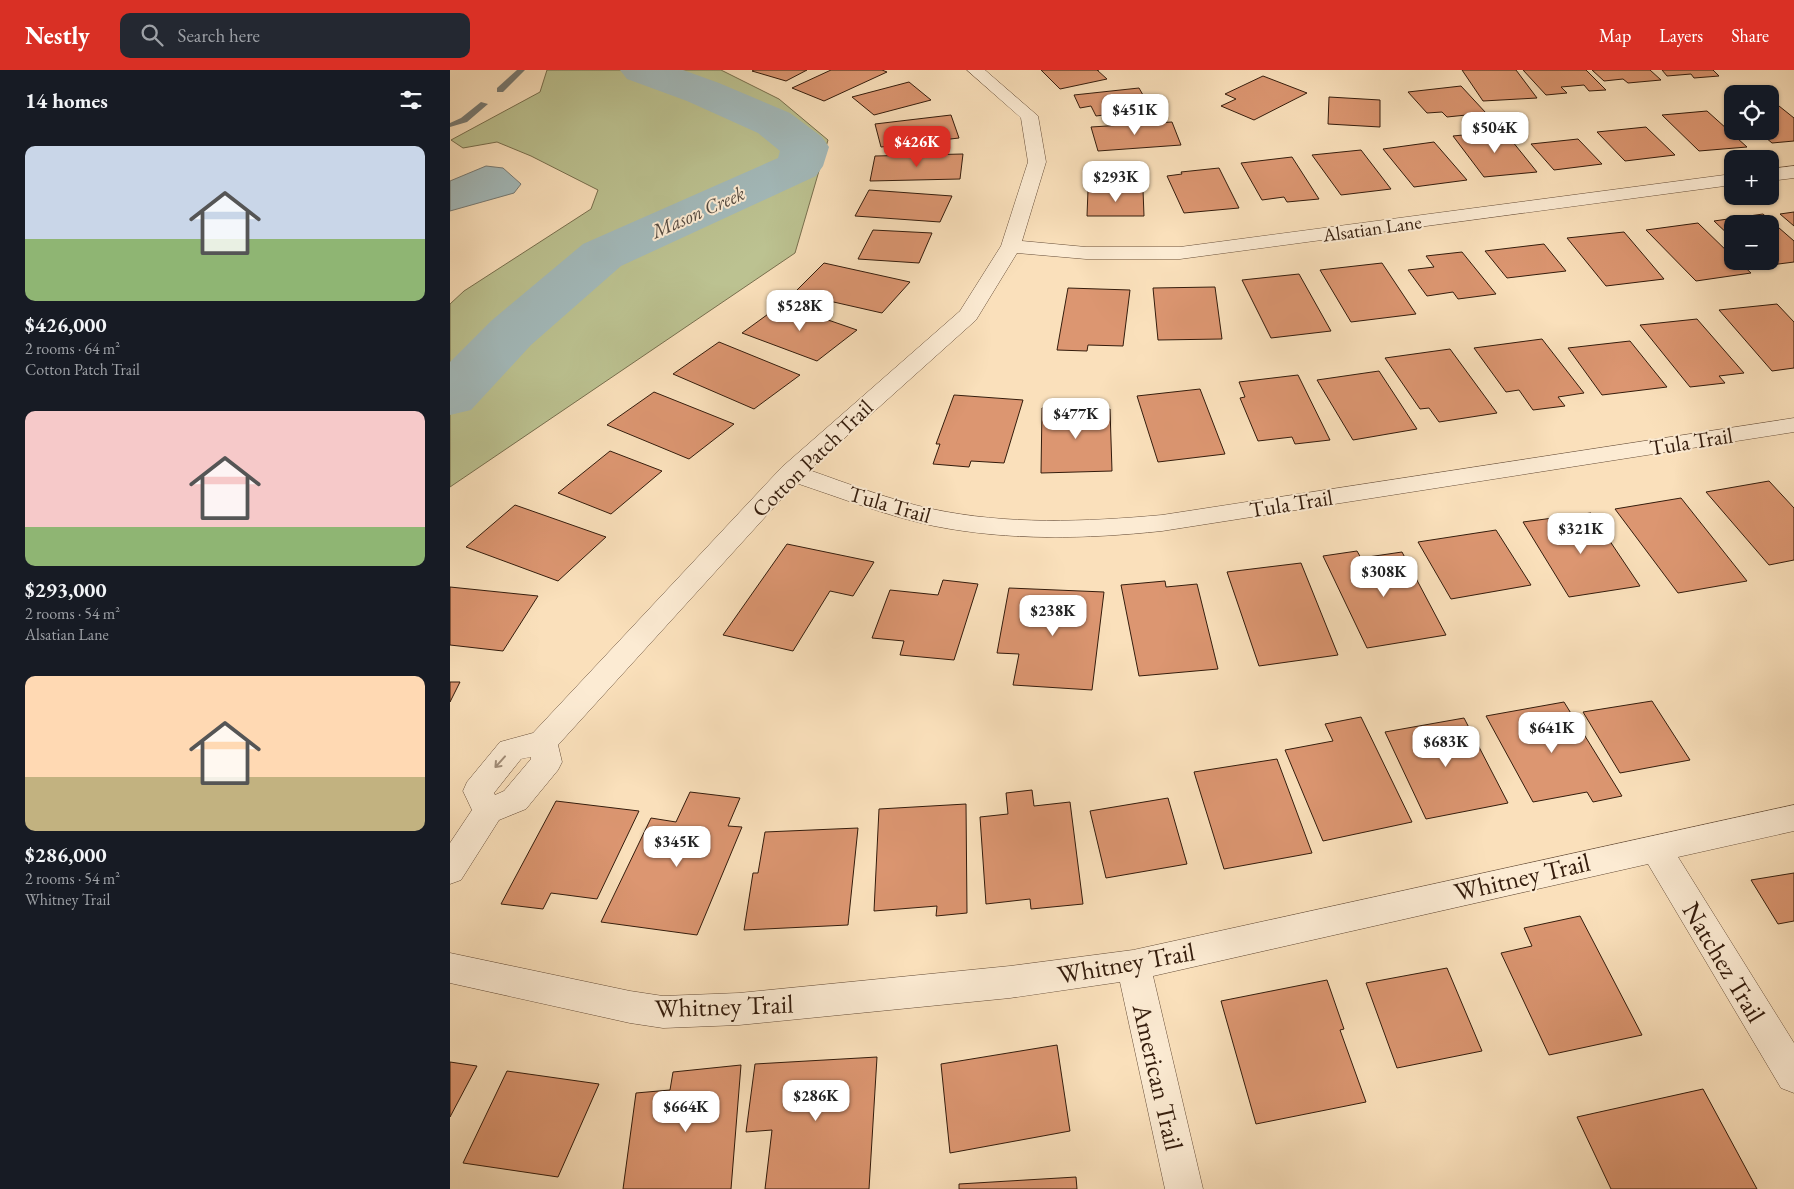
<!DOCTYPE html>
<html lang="en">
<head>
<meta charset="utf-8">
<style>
  :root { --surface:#171b24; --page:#242831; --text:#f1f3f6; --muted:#9ea1a6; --accent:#d93025 }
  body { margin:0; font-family:"EB Garamond",serif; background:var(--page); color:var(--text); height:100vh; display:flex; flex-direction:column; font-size:19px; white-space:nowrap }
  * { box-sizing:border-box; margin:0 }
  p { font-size:16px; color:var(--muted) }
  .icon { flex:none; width:28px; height:28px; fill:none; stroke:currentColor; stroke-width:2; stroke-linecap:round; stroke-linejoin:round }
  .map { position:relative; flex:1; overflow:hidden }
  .sheet { display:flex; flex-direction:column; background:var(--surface); width:450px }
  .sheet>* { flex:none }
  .buttons { position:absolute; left:1274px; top:15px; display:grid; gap:10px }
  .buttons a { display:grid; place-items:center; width:55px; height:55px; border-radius:10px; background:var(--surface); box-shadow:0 1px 4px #0004; font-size:25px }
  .price { position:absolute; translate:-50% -42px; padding:0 11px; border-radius:10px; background:#fff; color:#222; font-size:16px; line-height:32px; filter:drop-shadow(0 1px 2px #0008) }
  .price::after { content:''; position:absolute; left:50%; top:30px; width:15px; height:11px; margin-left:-8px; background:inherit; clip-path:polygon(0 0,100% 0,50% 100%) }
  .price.on { background:var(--accent); color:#fff }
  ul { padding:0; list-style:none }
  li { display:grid; align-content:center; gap:10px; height:265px; padding:0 25px }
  li span { display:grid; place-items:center; height:155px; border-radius:10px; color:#555 }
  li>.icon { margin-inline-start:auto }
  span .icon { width:90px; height:90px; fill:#fffc; stroke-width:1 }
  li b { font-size:21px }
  h2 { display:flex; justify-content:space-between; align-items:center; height:60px; padding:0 25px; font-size:21px }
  header { display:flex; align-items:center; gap:30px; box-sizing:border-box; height:70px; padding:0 25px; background:var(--accent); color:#fff }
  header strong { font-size:24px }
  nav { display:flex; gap:28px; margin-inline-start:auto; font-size:18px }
  .search { width:350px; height:45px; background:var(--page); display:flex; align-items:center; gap:12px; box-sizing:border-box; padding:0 18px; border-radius:10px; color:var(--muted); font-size:19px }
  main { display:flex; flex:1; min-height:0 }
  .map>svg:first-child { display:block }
</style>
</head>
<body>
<header>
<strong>Nestly</strong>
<div class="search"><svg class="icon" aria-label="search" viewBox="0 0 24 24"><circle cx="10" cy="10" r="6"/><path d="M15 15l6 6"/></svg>Search here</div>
<nav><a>Map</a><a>Layers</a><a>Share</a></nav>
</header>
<main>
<section class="sheet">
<h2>14 homes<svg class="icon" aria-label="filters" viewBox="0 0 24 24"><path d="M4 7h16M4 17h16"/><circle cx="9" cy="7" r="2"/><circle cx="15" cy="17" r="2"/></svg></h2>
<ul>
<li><span style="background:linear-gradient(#c9d6e8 60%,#8fb573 0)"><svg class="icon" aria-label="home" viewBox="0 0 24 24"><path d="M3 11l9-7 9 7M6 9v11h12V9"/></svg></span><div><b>$426,000</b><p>2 rooms · 64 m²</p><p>Cotton Patch Trail</p></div></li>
<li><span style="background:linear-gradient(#f6c9c9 75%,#8fb573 0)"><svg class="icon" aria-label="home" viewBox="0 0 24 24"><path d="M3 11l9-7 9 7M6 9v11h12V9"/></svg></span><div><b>$293,000</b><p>2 rooms · 54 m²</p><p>Alsatian Lane</p></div></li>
<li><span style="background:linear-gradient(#ffd9b3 65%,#c2b280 0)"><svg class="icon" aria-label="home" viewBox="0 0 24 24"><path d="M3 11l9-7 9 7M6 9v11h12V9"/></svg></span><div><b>$286,000</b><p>2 rooms · 54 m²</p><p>Whitney Trail</p></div></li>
</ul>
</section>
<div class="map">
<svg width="1344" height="1119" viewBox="0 0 1344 1119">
  <rect width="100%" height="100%" fill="#fae0bb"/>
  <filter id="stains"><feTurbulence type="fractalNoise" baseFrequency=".004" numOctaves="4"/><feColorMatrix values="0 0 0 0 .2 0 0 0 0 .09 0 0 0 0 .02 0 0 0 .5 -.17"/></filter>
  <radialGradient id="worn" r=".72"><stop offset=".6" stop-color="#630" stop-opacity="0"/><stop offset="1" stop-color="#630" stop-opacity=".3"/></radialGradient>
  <path fill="#bcc291" stroke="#786f4e" d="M97,0H271L329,29L378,70L345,183L0,417V234L14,221L141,139L148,120L81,86L47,72L13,78L1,70L90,22Z"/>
  <path fill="#a3babb" stroke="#777b75" d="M36,96L53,98L71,114L64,123L0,141V111Z"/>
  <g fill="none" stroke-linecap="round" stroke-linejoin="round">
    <g fill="#777b75" fill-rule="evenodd">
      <path d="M67,0H75L53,22H47V18Z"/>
      <path d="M31,32L38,34L17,52L0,57V53L11,48Z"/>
    </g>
    <path fill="#a3babb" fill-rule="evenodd" d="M170,0H233L269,13L340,43L372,67L379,77L373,96L366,106L171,196L81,275L21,340L0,345V292L41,251L133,174L328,88L330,81L308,63L237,31L177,9Z"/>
  </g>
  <g fill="#dc9671" stroke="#341c0c">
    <path d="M304,0H357L336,11L302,1Z"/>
    <path d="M381,0H432L437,2L374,31L342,18Z"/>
    <path d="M591,0H649H647L657,9L610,19Z"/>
    <path d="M1012,0H1066L1087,28L1033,31Z"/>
    <path d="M1073,0H1136L1156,20L1139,21L1134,15L1111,17L1117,23L1096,25Z"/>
    <path d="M1142,0H1200L1211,10L1178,13L1173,9L1154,11Z"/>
    <path d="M1212,0H1263L1269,6L1244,8L1241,4L1217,6Z"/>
    <path d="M813,6L857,23L804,50L771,36L786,29L775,24Z"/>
    <path d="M459,12L481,30L424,45L402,27Z"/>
    <path d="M1011,16L1036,43L997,47L992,42L977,43L958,22Z"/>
    <path d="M689,18L701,39L646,46L641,36L630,38L624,25Z"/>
    <path d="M879,27L930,30V57L878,54Z"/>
    <path d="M1320,32H1324L1344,48V71L1322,73L1308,61H1320Z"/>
    <path d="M1257,41L1297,77L1249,81L1212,45Z"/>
    <path d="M501,45L509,68L431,77L425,54Z"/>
    <path d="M722,52L731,75L648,81L641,57Z"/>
    <path d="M1196,57L1225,85L1175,91L1147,62Z"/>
    <path d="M1054,61L1087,102L1034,107L1003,66Z"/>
    <path d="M1128,69L1152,94L1104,100L1081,74Z"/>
    <path d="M984,72L1017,110L964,117L933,79Z"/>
    <path d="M911,80L941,119L891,125L862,85Z"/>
    <path d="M513,84L510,109L420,111L425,86Z"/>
    <path d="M842,87L869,129L837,132L834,127L812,130L791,93Z"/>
    <path d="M769,98L789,138L734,143L717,106L732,104L731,102Z"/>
    <path d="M419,120L502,126L490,152L405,146Z"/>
    <path d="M638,120H693L694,146H637Z"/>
    <path d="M1344,142V156L1330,144Z"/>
    <path d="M1313,144L1344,171V192L1313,196L1308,191H1320V154H1282V168L1264,151Z"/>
    <path d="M1248,153L1282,186V191H1288L1301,203L1246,211L1196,160Z"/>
    <path d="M423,160L482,163L469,193L408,189Z"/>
    <path d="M1174,162L1214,209L1156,216L1117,168Z"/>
    <path d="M1094,174L1116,201L1057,208L1035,181Z"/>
    <path d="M1012,182L1046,224L1008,229L1003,222L977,226L958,200L984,197L976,186Z"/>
    <path d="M374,193L460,212L432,243L344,223Z"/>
    <path d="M932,193L966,244L901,252L870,200Z"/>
    <path d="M849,204L881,261L821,268L792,210Z"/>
    <path d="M765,217L772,269L708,270L703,218Z"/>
    <path d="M618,218L680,220L673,276L638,275L637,281L607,280Z"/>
    <path d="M332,234L407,260L367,291L292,263Z"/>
    <path d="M1327,234L1344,252V298L1322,301L1269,240Z"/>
    <path d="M1247,249L1294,303L1269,306L1275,313L1240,317L1190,255Z"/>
    <path d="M1092,269L1134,323L1108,327L1115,336L1083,340L1069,320L1056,322L1024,278Z"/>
    <path d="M1180,271L1217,317L1152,325L1118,278Z"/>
    <path d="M269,272L350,305L304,339L223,304Z"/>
    <path d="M1000,279L1047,343L989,352L979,338L970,339L935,288Z"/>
    <path d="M929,301L967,359L903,370L867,310Z"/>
    <path d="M848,305L880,370L845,374L842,367L808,371L790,328L795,327L789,312Z"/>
    <path d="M750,319L775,384L708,392L687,326Z"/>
    <path d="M204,322L284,354L239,389L157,355Z"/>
    <path d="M504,325L573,330L554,393L521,391L519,397L483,394L490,374H486Z"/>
    <path d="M637,337V340L660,339L662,401L591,403L592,338Z"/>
    <path d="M160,381L212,401L161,444L108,423Z"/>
    <path d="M1319,411L1344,438V490L1319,495L1256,422Z"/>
    <path d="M1231,428L1297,511L1228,523L1165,439Z"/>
    <path d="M65,435L156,467L108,511L16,477Z"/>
    <path d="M1141,443L1190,516L1119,527L1073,452Z"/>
    <path d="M1046,460L1081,515L1001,529L968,472Z"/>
    <path d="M337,474L424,492L403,526L380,521L343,581L273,565Z"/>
    <path d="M907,481L911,488L952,482L996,565L917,578L873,486Z"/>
    <path d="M851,493L888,585L809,596L777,502Z"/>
    <path d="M493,510L528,514L504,590L450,585L454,571L422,568L440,520L488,525Z"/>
    <path d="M715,511L716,517L747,514L768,599L689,606L671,515Z"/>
    <path d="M0,517L88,526L53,581L0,575Z"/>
    <path d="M559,518L654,522L642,620L563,615L569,584L547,583Z"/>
    <path d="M0,612H10L0,632Z"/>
    <path d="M1202,631L1240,690L1170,703L1133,642Z"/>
    <path d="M1114,632L1172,726L1143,732L1137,722L1083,732L1036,646Z"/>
    <path d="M911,647L962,752L873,771L835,680L883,671L875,654Z"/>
    <path d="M1014,648L1058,733L976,749L935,662Z"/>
    <path d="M827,689L862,783L774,799L744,702Z"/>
    <path d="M582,720L584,736L620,732L633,834L581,839L580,829L536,834L530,747L558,744L556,723Z"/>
    <path d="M240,722L290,728L278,756L292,757L247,865L151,852L201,748L226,752Z"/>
    <path d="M718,728L737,794L656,808L640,741Z"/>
    <path d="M106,731L189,741L147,829L101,823L93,839L51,834Z"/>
    <path d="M516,734L517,843L486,846L487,836L424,841L429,739Z"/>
    <path d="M408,758L398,855L294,860L303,803H308L315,762Z"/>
    <path d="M1344,803V851L1328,854L1301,810Z"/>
    <path d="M1130,846L1192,965L1099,985L1051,883L1082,876L1074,858Z"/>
    <path d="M997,898L1032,981L947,998L916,913Z"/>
    <path d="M877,910L894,959L890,960L916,1032L806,1054L771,931Z"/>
    <path d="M607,975L620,1061L500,1083L491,994Z"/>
    <path d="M427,987L419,1119H315L322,1060L296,1062L305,994Z"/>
    <path d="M0,992L27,996L0,1047Z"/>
    <path d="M291,995L281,1119H173L186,1023L220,1020L223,1002Z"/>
    <path d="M57,1001L149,1014L108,1107L13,1093Z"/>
    <path d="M1253,1019L1307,1119H1161L1127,1047Z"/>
    <path d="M626,1107L627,1119H509V1114Z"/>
  </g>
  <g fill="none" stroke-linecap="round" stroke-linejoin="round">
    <g stroke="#664d38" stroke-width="1">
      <g id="street">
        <path d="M517,0H535L588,46L596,92L572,171L636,177H730L1282,104V115L730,189H636L567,183L526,250L359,400C399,414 440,430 482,439C557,455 635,452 712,445L1344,348V362L712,461C636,469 560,471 484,456C437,446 391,428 346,413L108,675L112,692L108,700L76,739L49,750L11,810L0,814V773L22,740L13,721L17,712L50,672L83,663L332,397L510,241L551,176L578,92L571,48ZM81,687V689L54,721L45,725L44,723L71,689Z"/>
        <path d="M1344,96V108L1320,111V99Z"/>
        <path d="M1344,735V761L1228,787L1344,973V1023L1331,1018L1198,794L703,906L753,1119H715L670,912L560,928L289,955L213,958L180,953L0,913V883L180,921L213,926L289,923L560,896L683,880Z"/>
      </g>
    </g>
    <use href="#street" fill="#fcebd3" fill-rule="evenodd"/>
  </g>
  <defs><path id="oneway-shaft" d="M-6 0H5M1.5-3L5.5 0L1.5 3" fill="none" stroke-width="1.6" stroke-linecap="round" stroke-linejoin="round" transform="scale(1.25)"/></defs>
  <use stroke="#a28e79" href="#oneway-shaft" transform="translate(50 692) rotate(132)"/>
  <g text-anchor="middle" stroke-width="4" stroke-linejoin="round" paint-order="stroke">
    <g font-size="19" fill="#341c0c" stroke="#fcebd3">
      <text transform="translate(922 158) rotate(-8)" y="7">Alsatian Lane</text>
    </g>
    <g font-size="20" font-style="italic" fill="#554b41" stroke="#fcebd3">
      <text transform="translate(248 142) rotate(-24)" y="7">Mason Creek</text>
    </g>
    <g font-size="22" fill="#341c0c" stroke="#fcebd3">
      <text transform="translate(1241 371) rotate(-9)" y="8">Tula Trail</text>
      <text transform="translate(362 388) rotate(-44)" y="8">Cotton Patch Trail</text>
      <text transform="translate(841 433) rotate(-9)" y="8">Tula Trail</text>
      <text transform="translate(440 434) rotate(16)" y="8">Tula Trail</text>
    </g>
    <g font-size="26" fill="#341c0c" stroke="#fcebd3">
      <text transform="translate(1072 807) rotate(-13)" y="9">Whitney Trail</text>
      <text transform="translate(1274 892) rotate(59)" y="9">Natchez Trail</text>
      <text transform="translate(676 893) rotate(-10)" y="9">Whitney Trail</text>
      <text transform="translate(274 936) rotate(-2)" y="9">Whitney Trail</text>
      <text transform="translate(708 1007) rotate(77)" y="9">American Trail</text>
    </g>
  </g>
  <rect width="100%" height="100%" filter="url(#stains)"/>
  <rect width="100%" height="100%" fill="url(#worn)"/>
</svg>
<div class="buttons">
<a><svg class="icon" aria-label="locate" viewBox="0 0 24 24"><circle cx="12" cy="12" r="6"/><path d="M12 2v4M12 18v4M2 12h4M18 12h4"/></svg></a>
<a>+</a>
<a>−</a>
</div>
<b class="price" style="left:685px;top:66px">$451K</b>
<b class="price" style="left:1045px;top:84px">$504K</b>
<b class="price on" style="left:467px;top:98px">$426K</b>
<b class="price" style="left:666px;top:133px">$293K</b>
<b class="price" style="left:350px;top:262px">$528K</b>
<b class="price" style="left:626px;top:370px">$477K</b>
<b class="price" style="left:1131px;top:485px">$321K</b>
<b class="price" style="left:934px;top:528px">$308K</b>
<b class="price" style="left:603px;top:567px">$238K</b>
<b class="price" style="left:1102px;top:684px">$641K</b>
<b class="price" style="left:996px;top:698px">$683K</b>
<b class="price" style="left:227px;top:798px">$345K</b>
<b class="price" style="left:366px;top:1052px">$286K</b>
<b class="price" style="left:236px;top:1063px">$664K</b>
</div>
</main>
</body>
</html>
